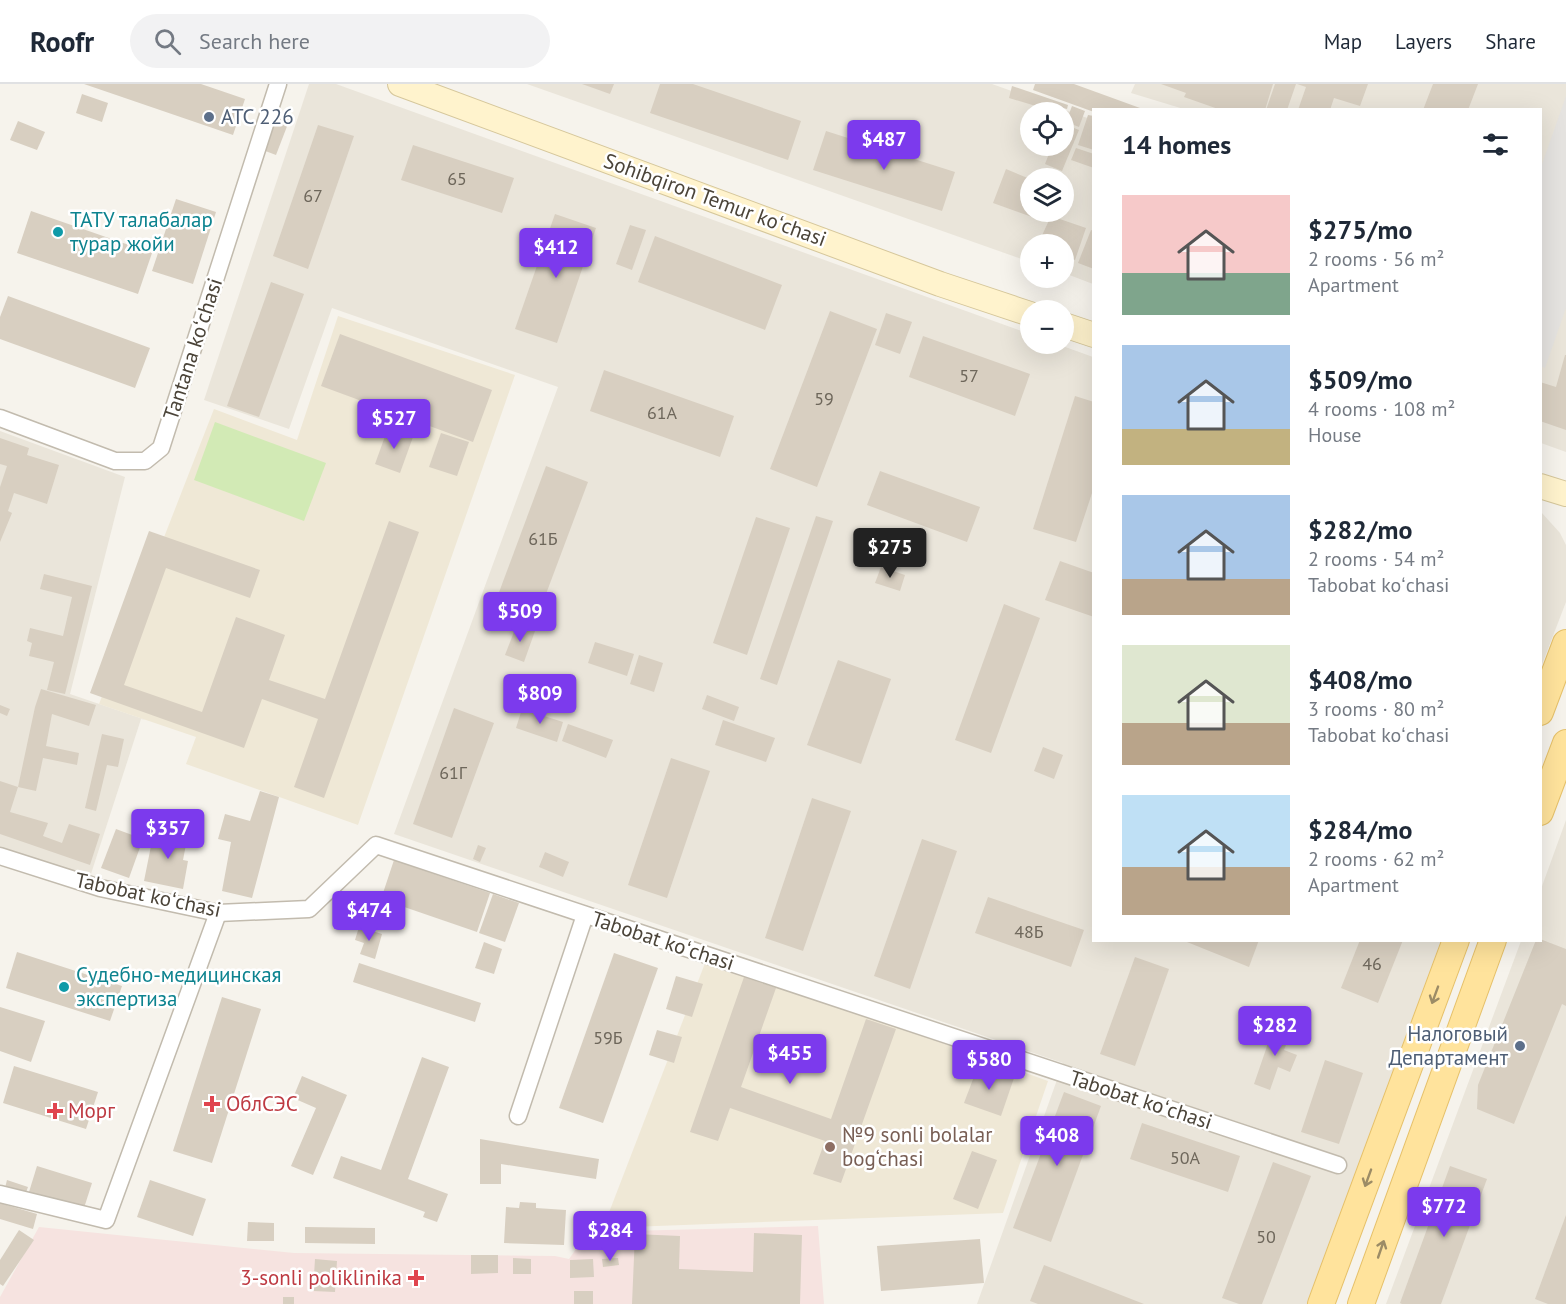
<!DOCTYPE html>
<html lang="en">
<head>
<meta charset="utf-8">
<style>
  :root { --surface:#fff; --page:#f2f2f3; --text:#1f2937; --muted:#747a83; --line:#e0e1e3; --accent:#7c3aed }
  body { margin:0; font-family:"PT Sans",sans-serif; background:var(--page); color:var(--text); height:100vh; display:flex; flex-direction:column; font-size:22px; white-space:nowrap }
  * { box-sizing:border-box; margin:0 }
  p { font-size:20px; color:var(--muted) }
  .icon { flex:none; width:33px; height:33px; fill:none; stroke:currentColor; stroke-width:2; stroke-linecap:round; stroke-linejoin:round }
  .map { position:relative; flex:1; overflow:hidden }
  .sheet { position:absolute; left:1092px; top:24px; width:450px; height:834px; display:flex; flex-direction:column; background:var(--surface); border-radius:0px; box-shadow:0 6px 24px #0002 }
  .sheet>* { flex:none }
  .buttons { position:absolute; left:1020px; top:18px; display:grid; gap:12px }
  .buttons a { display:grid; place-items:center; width:54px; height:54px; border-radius:50%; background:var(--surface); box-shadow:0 6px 24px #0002; font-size:30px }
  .price { position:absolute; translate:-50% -51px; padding:0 14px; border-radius:6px; background:var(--accent); color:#fff; font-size:20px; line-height:39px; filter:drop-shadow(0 2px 3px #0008) }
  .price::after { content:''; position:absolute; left:50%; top:36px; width:18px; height:14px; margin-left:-9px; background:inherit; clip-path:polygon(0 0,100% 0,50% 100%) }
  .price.current { background:#222; color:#fff }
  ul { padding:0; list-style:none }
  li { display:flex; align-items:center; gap:18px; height:150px; padding:0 30px }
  li span { display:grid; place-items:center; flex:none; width:168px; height:120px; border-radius:0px; color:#555 }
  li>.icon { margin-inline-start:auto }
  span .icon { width:72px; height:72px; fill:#fffc; stroke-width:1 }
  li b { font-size:26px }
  h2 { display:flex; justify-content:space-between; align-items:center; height:72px; padding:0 30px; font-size:26px }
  header { display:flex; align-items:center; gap:36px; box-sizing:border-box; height:84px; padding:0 30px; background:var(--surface); border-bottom:2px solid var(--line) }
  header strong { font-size:28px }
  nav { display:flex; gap:33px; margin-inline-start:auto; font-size:21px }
  .search { width:420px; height:54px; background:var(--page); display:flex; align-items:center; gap:15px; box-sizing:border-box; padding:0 21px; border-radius:33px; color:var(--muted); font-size:22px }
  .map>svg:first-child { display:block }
</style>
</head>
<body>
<header>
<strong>Roofr</strong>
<div class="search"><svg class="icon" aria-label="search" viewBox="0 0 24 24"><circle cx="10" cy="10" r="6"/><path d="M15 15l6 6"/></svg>Search here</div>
<nav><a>Map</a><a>Layers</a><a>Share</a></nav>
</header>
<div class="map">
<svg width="1566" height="1220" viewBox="0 0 1566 1220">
  <rect width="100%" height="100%" fill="#f6f3ec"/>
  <g fill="#eae5da" fill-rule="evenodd">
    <path d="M309,0H336L1030,250V260H1057L1093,273L1094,856L1446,857L1321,1220H977L1063,979L394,750L558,303L332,224L289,345L204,316Z"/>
    <path d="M527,0H992L1093,36V200L1064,189V160H1030V178ZM1030,28H1064V62H1030ZM1030,94H1064V128H1030Z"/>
    <path d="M1135,0H1566V368L1541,359L1540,26H1187L1131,9Z"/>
    <path d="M0,347L125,393L70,610L146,636L141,635L90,793L0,764Z"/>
    <path d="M1541,428L1560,449L1566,461V518L1541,583Z"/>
    <path d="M1566,736V1220H1386L1521,857L1540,856L1541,805Z"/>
  </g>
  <g fill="#efe8d6">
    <path d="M338,232L515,291L358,741L186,680L196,653L99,620L214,325L297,356Z"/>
    <path d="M707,874L1048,997L1003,1129L603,1144Z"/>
  </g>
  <path fill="#f6e3e0" d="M818,1142L824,1220H0V1213L39,1143L294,1169L555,1172L569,1175L588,1148Z"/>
  <path fill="#d2eab5" d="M215,338L326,379L304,437L194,396Z"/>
  <path fill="#e5e3e0" d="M1566,12V224L1545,284L1540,282L1541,83Z"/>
  <g fill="#d8cfc1">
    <path d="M84,0H201L245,15L233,51Z"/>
    <path d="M582,0H614L610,10Z"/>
    <path d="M660,0H693L801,37L788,76L650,29Z"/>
    <path d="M1035,0H1074L1140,24L1094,26V28L1033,6Z"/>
    <path d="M1161,0H1273L1265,26H1221L1184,13L1186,9Z"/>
    <path d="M1275,0H1296L1287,26H1266Z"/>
    <path d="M1297,0H1368L1360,22L1334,14L1330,26H1298L1306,3Z"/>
    <path d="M1433,0H1478L1468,26H1423Z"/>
    <path d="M1012,2L1068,21L1067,25L1051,21L1049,26L1009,14Z"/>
    <path d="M82,10L108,19L102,38L76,29Z"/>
    <path d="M1072,22L1085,27L1079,43L1066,38Z"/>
    <path d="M274,26L291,32L276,71L260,65Z"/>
    <path d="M1088,31L1094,32V66L1078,61Z"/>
    <path d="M18,37L45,48L37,66L10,56Z"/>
    <path d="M1064,40L1079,46L1062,87L1045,80L1052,62H1064Z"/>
    <path d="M318,41L354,52L308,185L273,172Z"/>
    <path d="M826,47L955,88L942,127L813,86Z"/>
    <path d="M413,61L514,94L502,129L401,96Z"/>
    <path d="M1076,64L1094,70V84L1071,76Z"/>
    <path d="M1006,85L1030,95V128H1050L1046,138L993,119Z"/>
    <path d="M176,115L216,128L193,200L152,187Z"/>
    <path d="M31,127L152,169L138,210L17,169Z"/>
    <path d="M555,130L596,144L557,259L515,245Z"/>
    <path d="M1051,132L1086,144L1075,176L1064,172V160H1038Z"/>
    <path d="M630,141L646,146L632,186L616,180Z"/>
    <path d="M1091,146L1094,147V185L1078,179Z"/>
    <path d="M655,152L782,201L765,246L638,198Z"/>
    <path d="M271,198L304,210L259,333L227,322Z"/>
    <path d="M8,212L150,264L135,304L0,255V233Z"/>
    <path d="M830,227L877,245L817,403L770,385Z"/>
    <path d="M886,229L912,238L900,270L875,261Z"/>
    <path d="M340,250L492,306L473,358L321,302Z"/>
    <path d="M923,252L1030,290L1015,332L909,293Z"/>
    <path d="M1565,271H1566V346L1540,337V298L1556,303Z"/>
    <path d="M604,286L734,332L720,373L590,327Z"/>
    <path d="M1075,312L1094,318V403L1076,458L1033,445Z"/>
    <path d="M388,344L413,353L400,389L375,380Z"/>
    <path d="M441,349L469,358L457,392L429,383Z"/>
    <path d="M0,354L29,364L27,371L59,381L47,420L14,409L8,427L12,429L0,458V403L7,382L0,380Z"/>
    <path d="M546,382L588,398L540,526L498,511Z"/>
    <path d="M880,387L980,423L967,458L867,421Z"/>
    <path d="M816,432L833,437L777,601L760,595Z"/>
    <path d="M756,433L790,444L747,571L713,559Z"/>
    <path d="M389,437L419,448L324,714L294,703L318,635L262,615L244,664L90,609L149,447L260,486L250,514L166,484L124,601L202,628L236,533L285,551L269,596L325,615Z"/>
    <path d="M1060,477L1094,489V533L1045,516Z"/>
    <path d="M881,483L905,491L900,507L875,499Z"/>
    <path d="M44,490L92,502L65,610L47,606L54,578L29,572L32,559L27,557L30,544L63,552L72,513L40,505Z"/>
    <path d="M1004,520L1040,534L991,669L955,656Z"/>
    <path d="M517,540L535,547L524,578L505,571Z"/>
    <path d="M595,558L634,570L627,592L588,579Z"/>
    <path d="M639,571L663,579L654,608L630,600Z"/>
    <path d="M838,576L891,595L861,680L807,661Z"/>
    <path d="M41,605L96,621L89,642L52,630L46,662L79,669L77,681L43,674L36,707L18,703L35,623Z"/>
    <path d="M707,611L739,623L734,637L702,625Z"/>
    <path d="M0,621L10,625L7,632L0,629Z"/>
    <path d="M454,624L494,639L452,754L413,740Z"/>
    <path d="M522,625L563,638L557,658L516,644Z"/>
    <path d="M723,636L775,654L766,678L715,661Z"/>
    <path d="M568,640L613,656L606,674L562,657Z"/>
    <path d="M102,650L124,655L118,683L107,681L96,727L85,724Z"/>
    <path d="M1043,663L1063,671L1054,695L1034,687Z"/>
    <path d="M671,674L710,687L667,814L628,801Z"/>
    <path d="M0,697L18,703L10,728L48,739L43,752L62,759L69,740L100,750L90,781L0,750Z"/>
    <path d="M260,707L279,713L252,814L222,807L231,758L218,755L225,730L250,737Z"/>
    <path d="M812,714L851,727L803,867L765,854Z"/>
    <path d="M172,742L189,745L183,776L188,777L183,805L144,797L153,752L169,756Z"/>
    <path d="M116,745L143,755L129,794L101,784Z"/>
    <path d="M922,755L957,767L910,905L874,892Z"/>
    <path d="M478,761L486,764L480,778L473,775Z"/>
    <path d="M545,768L569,778L563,793L539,783Z"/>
    <path d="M394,776L490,809L477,848L381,815Z"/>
    <path d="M493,810L519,819L505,858L479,849Z"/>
    <path d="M988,813L1084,846L1071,883L975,849Z"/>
    <path d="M359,843L382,850L375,875L360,870L364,859L355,856Z"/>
    <path d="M1540,855L1566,865V922L1562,920L1514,1040L1477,1025L1478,1001L1536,856Z"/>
    <path d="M1182,856H1259L1249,883Z"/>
    <path d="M1360,856H1403L1378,919L1341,904Z"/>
    <path d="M484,858L502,865L494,890L475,884Z"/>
    <path d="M17,868L122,902L110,937L6,904Z"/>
    <path d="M614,869L658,884L603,1039L559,1024Z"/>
    <path d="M1135,873L1169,885L1135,982L1100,970Z"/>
    <path d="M359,879L481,919L475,938L353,898Z"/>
    <path d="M676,892L703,900L692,933L666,925Z"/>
    <path d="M744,893L776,904L741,1003L831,1035L866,935L896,945L841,1099L813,1090L825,1057L730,1024L718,1057L690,1048Z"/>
    <path d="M222,913L261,925L212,1079L173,1067Z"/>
    <path d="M0,923L45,937L31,978L0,967Z"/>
    <path d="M1275,939L1292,945L1284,966L1297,971L1290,988L1278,983L1270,1006L1254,1000Z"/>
    <path d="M657,946L682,953L674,979L649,971Z"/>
    <path d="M422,973L449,983L408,1095L448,1110L437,1138L423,1133L425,1128L333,1094L341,1072L381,1086Z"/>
    <path d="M1325,976L1363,989L1339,1060L1301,1048Z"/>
    <path d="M14,982L98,1008L86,1045L3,1019Z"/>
    <path d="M978,982L1014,994L1001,1032L964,1019Z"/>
    <path d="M302,992L347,1011L313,1091L291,1082L316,1024L293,1014Z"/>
    <path d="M1064,1008L1101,1022L1051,1158L1013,1144Z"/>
    <path d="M1142,1039L1240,1072L1228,1108L1130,1075Z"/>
    <path d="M480,1055L599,1075L596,1095L501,1080V1100H480Z"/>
    <path d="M972,1067L997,1076L978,1125L953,1115Z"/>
    <path d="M1273,1078L1311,1092L1262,1220H1239L1222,1214Z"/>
    <path d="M37,1082L92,1099L84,1124L29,1108Z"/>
    <path d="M1450,1082L1487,1095L1441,1220H1402L1400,1219Z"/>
    <path d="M7,1096L28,1103L24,1114L4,1108Z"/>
    <path d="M150,1096L206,1115L193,1152L137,1133Z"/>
    <path d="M520,1118L536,1119V1124L566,1126L564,1161L504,1159L506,1123L519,1124Z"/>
    <path d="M0,1119L37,1130L33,1145L0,1135Z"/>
    <path d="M1566,1131V1220H1548L1535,1215Z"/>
    <path d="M248,1138L274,1139V1157H247Z"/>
    <path d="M305,1143L375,1144V1160L305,1159Z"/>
    <path d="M19,1146L34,1156L3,1202L0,1200V1176Z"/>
    <path d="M754,1149L802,1151L800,1220H632L635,1150L680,1152L679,1185L753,1188Z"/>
    <path d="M980,1155L984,1199L881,1207L877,1162Z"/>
    <path d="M471,1171H498V1189L471,1190Z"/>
    <path d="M513,1174L531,1175V1190H513Z"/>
    <path d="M618,1174L619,1181L603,1183L602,1175Z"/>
    <path d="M315,1175L337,1177L335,1208L313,1207Z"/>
    <path d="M593,1175L594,1193L570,1194V1176Z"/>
    <path d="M1044,1181L1144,1220H1038L1030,1217Z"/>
    <rect x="574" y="1207" width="19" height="13"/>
    <rect x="283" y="1213" width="11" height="7"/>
  </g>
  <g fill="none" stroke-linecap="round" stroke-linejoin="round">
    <g stroke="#c2bbae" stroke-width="19">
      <g id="minor">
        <path d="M0,334L115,377H145L161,364L278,0"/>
        <path d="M0,772L100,804L218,829L309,825L376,761L1338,1081"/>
        <path d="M518,1032L585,831"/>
        <path d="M0,1110L106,1136L218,829"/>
      </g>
    </g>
    <g stroke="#d6c79b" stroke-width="26">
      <g id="secondary">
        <path d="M400,0L940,200L1030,230"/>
        <path d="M1064,241L1094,251"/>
        <path d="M1540,402L1566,410"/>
      </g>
    </g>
    <g stroke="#e6c16a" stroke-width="28">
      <g id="primary">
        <path d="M1540,628L1566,559"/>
        <path d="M1540,728L1566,659"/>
        <path d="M1321,1220L1456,856"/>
        <path d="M1361,1220L1493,856"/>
      </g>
    </g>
    <use href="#minor" stroke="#fff" stroke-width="16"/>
    <use href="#secondary" stroke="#fff3cd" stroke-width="24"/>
    <use href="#primary" stroke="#ffe39c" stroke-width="26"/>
  </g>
  <defs><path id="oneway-shaft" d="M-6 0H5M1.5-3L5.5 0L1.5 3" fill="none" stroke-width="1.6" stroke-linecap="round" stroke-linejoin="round" transform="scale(1.5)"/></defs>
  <g stroke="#9c8c66">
    <use href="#oneway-shaft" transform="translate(1435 911) rotate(110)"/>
    <use href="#oneway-shaft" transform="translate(1368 1094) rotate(110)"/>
    <use href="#oneway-shaft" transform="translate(1381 1165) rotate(-71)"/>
  </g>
  <g fill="#5c6f8a" stroke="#fff" stroke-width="2">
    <circle cx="209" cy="33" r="6"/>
    <circle cx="1520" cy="962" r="6"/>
  </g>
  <g fill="#0f9aa8" stroke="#fff" stroke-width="2">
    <circle cx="58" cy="148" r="6"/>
    <circle cx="64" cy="903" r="6"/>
  </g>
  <g fill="#e0444e" stroke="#fff" stroke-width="2">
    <path d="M209 1011h6v6h6v6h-6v6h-6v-6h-6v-6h6z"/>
    <path d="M52 1018h6v6h6v6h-6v6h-6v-6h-6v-6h6z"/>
    <path d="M413 1185h6v6h6v6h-6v6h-6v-6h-6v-6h6z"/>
  </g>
  <circle fill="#8d6e63" stroke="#fff" stroke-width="2" cx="830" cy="1063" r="6"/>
  <g text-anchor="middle" stroke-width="5" stroke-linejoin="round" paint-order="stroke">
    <g font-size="18" fill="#6e675b">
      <text x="457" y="101">65</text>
      <text x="313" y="118">67</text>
      <text x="969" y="298">57</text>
      <text x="824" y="321">59</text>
      <text x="662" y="335">61А</text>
      <text x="543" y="461">61Б</text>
      <text x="453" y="695">61Г</text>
      <text x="1029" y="854">48Б</text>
      <text x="1372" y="886">46</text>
      <text x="608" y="960">59Б</text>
      <text x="1185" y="1080">50А</text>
      <text x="1266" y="1159">50</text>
    </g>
    <g font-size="21" fill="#4e5e75" stroke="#fff" text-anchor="start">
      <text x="221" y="40">АТС 226</text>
      <text x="1508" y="957" text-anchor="end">Налоговый<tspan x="1508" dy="24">Департамент</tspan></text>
    </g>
    <g font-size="21" fill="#4b4439" stroke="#fff">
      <text transform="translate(715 116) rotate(20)" y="7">Sohibqiron Temur koʻchasi</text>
      <text transform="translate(193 265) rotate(-72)" y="7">Tantana koʻchasi</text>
      <text transform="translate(148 811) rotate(12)" y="7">Tabobat koʻchasi</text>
      <text transform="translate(663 857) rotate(18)" y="7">Tabobat koʻchasi</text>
      <text transform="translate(1141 1016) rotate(18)" y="7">Tabobat koʻchasi</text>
    </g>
    <g font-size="21" fill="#0d838f" stroke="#fff" text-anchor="start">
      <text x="70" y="143">ТАТУ талабалар<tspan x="70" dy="24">турар жойи</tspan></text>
      <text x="76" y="898">Судебно-медицинская<tspan x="76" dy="24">экспертиза</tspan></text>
    </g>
    <g font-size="21" fill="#be3a42" stroke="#fff" text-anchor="start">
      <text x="226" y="1027">ОблСЭС</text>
      <text x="68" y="1034">Морг</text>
      <text x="402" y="1201" text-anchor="end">3-sonli poliklinika</text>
    </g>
    <g font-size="21" fill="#785e54" stroke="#fff" text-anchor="start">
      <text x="842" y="1058">№9 sonli bolalar<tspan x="842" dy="24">bog‘chasi</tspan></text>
    </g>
  </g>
</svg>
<div class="buttons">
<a><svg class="icon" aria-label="locate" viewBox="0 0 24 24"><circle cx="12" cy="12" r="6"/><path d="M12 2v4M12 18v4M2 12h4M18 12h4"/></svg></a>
<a><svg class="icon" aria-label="layers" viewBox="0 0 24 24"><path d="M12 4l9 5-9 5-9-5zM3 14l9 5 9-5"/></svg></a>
<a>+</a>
<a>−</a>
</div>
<b class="price" style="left:884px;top:87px">$487</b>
<b class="price" style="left:556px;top:195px">$412</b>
<b class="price" style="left:394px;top:366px">$527</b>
<b class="price current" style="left:890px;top:495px">$275</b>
<b class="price" style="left:520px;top:559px">$509</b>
<b class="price" style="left:540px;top:641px">$809</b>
<b class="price" style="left:168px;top:776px">$357</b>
<b class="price" style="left:369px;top:858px">$474</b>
<b class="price" style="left:1275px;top:973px">$282</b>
<b class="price" style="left:790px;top:1001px">$455</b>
<b class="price" style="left:989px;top:1007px">$580</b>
<b class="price" style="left:1057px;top:1083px">$408</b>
<b class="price" style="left:1444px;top:1154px">$772</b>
<b class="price" style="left:610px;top:1178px">$284</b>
<section class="sheet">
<h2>14 homes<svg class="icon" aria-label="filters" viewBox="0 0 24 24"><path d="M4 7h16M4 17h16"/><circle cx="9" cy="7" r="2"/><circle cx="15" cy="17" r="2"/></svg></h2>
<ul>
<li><span style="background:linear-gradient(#f6c9c9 65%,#7fa58c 0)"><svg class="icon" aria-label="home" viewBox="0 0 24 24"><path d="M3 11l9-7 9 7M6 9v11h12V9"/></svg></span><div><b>$275/mo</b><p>2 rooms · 56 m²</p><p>Apartment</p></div></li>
<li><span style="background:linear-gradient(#a9c7e8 70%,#c2b280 0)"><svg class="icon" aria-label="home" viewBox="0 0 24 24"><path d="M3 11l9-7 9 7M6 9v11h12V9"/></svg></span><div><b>$509/mo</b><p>4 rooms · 108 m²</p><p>House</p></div></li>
<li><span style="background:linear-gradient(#a9c7e8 70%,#b9a48a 0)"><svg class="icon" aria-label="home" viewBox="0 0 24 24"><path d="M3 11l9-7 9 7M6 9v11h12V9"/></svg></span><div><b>$282/mo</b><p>2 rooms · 54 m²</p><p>Tabobat koʻchasi</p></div></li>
<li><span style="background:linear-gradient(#dfe7d0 65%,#b9a48a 0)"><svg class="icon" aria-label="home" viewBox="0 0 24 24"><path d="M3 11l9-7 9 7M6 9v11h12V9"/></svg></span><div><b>$408/mo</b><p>3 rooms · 80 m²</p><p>Tabobat koʻchasi</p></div></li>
<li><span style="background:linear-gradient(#bfe0f5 60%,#b9a48a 0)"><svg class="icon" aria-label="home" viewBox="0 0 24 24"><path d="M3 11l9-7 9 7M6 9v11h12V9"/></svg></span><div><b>$284/mo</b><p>2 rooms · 62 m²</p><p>Apartment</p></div></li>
</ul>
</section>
</div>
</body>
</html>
